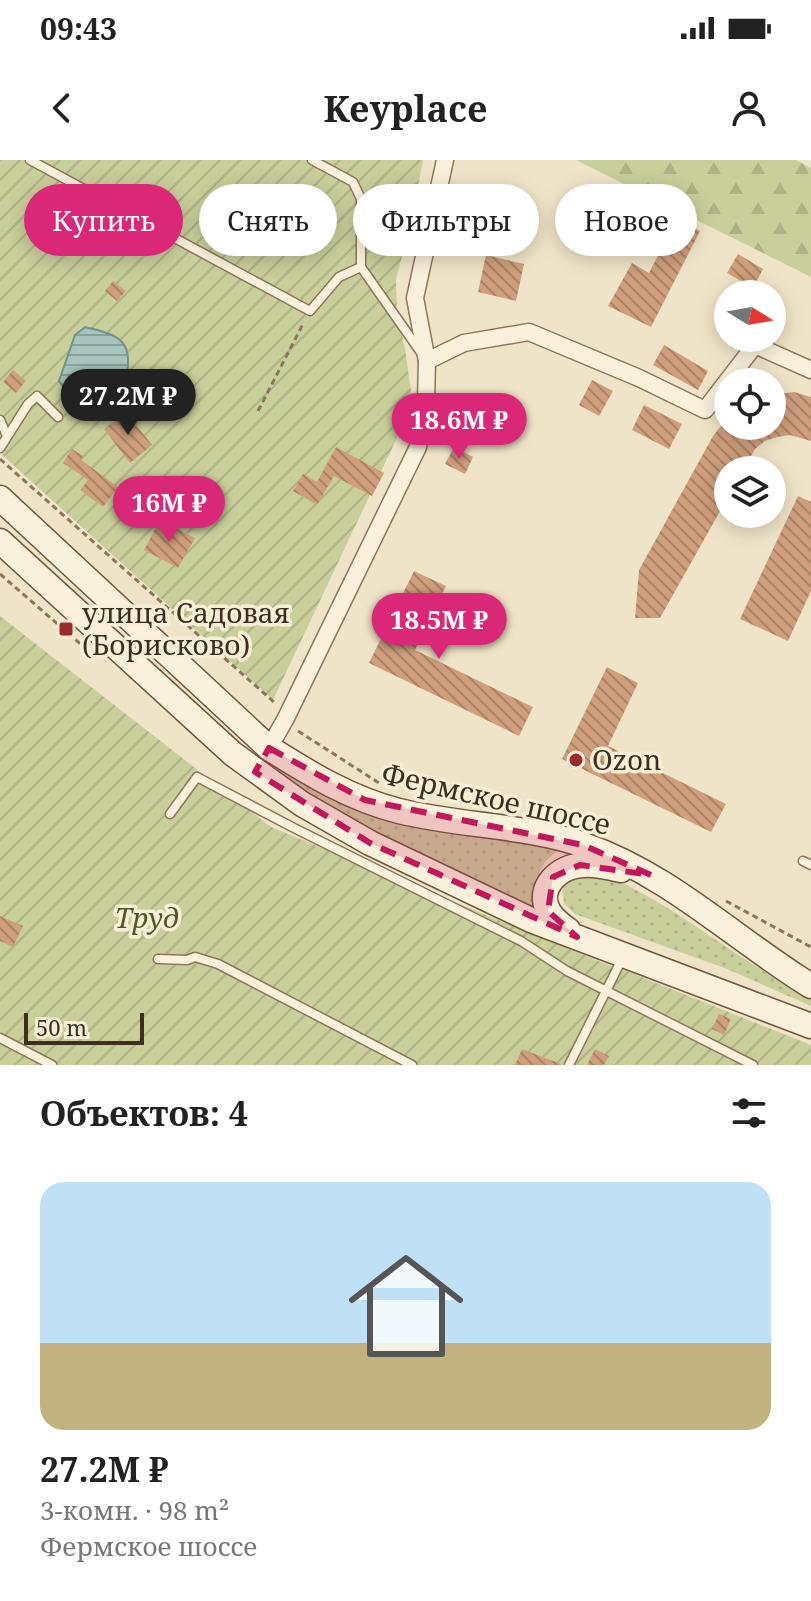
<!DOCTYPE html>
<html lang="ru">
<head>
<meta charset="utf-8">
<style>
  :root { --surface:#fff; --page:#f6f6f6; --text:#222; --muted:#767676; --accent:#db2777 }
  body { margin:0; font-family:"Noto Serif",serif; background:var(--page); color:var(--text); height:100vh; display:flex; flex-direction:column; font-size:30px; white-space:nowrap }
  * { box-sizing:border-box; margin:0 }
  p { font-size:26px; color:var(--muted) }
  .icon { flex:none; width:44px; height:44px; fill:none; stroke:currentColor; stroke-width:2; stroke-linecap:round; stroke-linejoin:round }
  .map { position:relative; height:905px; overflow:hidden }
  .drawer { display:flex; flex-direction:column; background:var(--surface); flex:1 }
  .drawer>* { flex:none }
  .banner { position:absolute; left:24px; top:24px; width:764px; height:72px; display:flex; gap:16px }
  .needle { width:52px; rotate:101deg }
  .tools { position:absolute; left:714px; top:120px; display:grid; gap:16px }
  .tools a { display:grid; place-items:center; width:72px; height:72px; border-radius:50%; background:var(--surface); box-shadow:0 4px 20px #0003; font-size:40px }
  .scale { position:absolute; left:24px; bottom:20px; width:120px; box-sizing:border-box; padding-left:8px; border:4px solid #3d2e20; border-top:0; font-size:22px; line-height:28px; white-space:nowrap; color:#3d2e20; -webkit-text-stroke:6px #f7eed8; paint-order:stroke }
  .price { position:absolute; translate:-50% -68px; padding:0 18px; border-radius:28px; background:var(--accent); color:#fff; font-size:26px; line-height:52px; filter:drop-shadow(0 2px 4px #0008) }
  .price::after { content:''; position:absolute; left:50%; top:48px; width:24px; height:18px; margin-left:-12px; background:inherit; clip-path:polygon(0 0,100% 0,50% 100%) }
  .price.on { background:#222; color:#fff }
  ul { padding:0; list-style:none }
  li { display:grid; align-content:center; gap:16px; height:424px; padding:0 40px }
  li span { display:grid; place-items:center; height:248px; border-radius:24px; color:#555 }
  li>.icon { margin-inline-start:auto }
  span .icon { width:144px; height:144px; fill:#fffc; stroke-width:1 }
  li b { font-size:34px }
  h2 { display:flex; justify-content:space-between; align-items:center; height:96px; padding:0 40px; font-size:34px }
  .pill { padding:0 28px; border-radius:36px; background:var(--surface); box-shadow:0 4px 20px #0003; font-size:28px; line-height:72px }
  .pill.on { background:var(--accent); color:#fff }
  .status { display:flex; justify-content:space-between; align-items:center; height:56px; padding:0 40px; background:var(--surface); direction:ltr }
  .status svg { height:22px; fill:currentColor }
  header { display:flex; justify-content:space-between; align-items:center; height:104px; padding:0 40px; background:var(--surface); font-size:36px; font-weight:700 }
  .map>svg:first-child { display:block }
</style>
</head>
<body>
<div class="status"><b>09:43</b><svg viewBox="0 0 49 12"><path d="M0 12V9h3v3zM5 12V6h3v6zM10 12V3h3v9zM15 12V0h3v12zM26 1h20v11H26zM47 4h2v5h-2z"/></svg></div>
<header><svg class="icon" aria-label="back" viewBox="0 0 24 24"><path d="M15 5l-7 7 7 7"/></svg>Keyplace<svg class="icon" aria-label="person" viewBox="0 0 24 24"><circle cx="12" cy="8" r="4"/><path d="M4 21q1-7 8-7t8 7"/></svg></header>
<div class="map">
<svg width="811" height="905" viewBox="0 0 811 905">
  <defs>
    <pattern id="grass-dots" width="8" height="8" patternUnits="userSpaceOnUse" patternTransform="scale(2)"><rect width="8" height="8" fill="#c9cf9b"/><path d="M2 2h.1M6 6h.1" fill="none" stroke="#aeb285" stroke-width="1.8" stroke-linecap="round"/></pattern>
    <pattern id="forest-firs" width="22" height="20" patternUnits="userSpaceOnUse" patternTransform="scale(2)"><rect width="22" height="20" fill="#c9cf9b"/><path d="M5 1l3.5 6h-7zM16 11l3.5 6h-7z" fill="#aeb285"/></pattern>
    <pattern id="garden-furrows" width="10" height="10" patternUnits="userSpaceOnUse" patternTransform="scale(2)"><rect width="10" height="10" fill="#c9cf9b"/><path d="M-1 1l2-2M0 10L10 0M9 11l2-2" fill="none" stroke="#aeb285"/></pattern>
    <pattern id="water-rules" width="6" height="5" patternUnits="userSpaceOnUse" patternTransform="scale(2)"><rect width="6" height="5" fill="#a9c4bc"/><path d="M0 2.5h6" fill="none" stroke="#8ba098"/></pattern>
    <pattern id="building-back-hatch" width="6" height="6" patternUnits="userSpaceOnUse" patternTransform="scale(2)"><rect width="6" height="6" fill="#cf9f7d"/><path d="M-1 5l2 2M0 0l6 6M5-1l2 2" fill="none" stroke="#a98266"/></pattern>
  </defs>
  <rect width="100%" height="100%" fill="#f0e4c8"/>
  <g fill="url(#grass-dots)">
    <path d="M275,604L562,689C536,702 533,726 541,752L462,715L307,636L272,608Z"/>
    <path d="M598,712C675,743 737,801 811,838V846L727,809L575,754L564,743L562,725L570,714Z"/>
  </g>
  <path fill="url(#forest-firs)" d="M576,0H796L811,8V117Z"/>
  <g fill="url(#garden-furrows)">
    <path d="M0,0H423L411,63L396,119L397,151L405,189L413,244L273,540L0,293Z"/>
    <path d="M0,456L271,667L611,806L614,815L624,810L811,885V905H0Z"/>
  </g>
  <path fill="url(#water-rules)" stroke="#6f938a" stroke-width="2" d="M85,167C96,170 113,173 121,181C137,197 122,233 114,249L69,234L59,221L75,175Z"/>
  <g fill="url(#building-back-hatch)">
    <path d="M104,57L123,69L114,82L96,70Z"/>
    <path d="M677,58L700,71L651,167L608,146L632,103L649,113Z"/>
    <path d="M738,94L763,109L753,128L727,113Z"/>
    <path d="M486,95L524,104L516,141L478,132Z"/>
    <path d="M113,121L126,131L117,141L105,131Z"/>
    <path d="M664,185L708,211L698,230L653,205Z"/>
    <path d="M13,210L26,221L16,233L3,222Z"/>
    <path d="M592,220L613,231L599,256L579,245Z"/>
    <path d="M794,232L811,237V281L790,275L777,277L765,281L755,289L743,310H728V337L660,458H635L639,410L713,276L721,266H772V235Z"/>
    <path d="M644,245L682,264L669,289L632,270Z"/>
    <path d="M126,252L152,285L130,303L104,269Z"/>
    <path d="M336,287L384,313L372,336L334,316L317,345L293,331L303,314L317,322Z"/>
    <path d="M454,287L473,297L465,314L445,304Z"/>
    <path d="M72,289L83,296L81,300L118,327L103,347L80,330L88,320L63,303Z"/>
    <path d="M798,336L811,342V431L788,481L740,459Z"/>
    <path d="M160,360L195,378L178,408L144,390Z"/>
    <path d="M414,411L446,426L415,490L533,547L519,576L369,503Z"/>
    <path d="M607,507L638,523L608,586L726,644L711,672L562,599Z"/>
    <path d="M0,756L23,766L13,787L0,781Z"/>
    <path d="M719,854L731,859L724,875L712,869Z"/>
    <path d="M522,889L561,904V905H515Z"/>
    <path d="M595,889L609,896L604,905H587Z"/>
  </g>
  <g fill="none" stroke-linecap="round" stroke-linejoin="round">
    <g stroke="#8d765c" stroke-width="11">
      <g id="lane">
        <path d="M30,0L310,151L339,117L361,107"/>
        <path d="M312,0L353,22L361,39V107L422,194"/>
        <path d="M0,260L7,276"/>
        <path d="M0,288L28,244L37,236L58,257"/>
        <path d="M170,654L197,617L296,669L521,781L567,811L753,905"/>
        <path d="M803,701L811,705"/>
        <path d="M158,799L187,800L195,797L218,804L412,905"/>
        <path d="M0,878L52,905"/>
        <path d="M569,905L622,799"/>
      </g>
    </g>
    <g stroke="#8d765c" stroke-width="19">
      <g id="street">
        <path d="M427,201L464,183L529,172L639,218L705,250L755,185L811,210"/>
        <path d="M269,588L286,558L418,287L426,240L427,201L415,138L445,0"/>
      </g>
    </g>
    <g stroke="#6f573f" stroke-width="27">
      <g id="secondary">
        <path d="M0,338L269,588C310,614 351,639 399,651C460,666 525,665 584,685C669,714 736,780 811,826"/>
        <path d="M0,381L233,594L302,644L370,683L531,760L811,866"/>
        <path d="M568,770C561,765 554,760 549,752C535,728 559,706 583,705C595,704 608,707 621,710"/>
      </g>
    </g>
    <g stroke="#8d765c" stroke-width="3" stroke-dasharray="6 4" stroke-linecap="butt">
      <path d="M258,251L304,162"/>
      <path d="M0,299L275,543"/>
      <path d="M0,414L84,487"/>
      <path d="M298,571L379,623"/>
      <path d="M726,741L811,787"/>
    </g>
    <use href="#lane" stroke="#faf1dc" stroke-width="8"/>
    <use href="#street" stroke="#faf1dc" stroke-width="16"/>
    <use href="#secondary" stroke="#faf1dc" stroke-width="24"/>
  </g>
  <path fill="#c2185b" fill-opacity="0.2" stroke="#c2185b" stroke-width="6" stroke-dasharray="16 10" stroke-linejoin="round" d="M269,588L365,640L583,685L651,715L580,705L553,717L548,751L577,777L370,683L255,612Z"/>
  <g fill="#9e2a2b" stroke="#f7eed8" stroke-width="3">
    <rect x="58" y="461" width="16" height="16" rx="4"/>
    <circle cx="576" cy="600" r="8"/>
  </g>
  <g text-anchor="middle" stroke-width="7" stroke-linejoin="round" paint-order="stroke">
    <g font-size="28" fill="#3d2e20" stroke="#f7eed8" text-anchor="start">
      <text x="82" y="463">улица Садовая<tspan x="82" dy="32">(Борисково)</tspan></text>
      <text x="592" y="610">Ozon</text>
    </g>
    <g font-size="28" fill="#3d2e20" stroke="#f7eed8">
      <text transform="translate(496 639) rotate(13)" y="10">Фермское шоссе</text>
    </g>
    <g font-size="28" font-style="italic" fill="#4d5a26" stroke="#f7eed8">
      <text x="147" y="768">Труд</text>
    </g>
  </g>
</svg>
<div class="tools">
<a><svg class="needle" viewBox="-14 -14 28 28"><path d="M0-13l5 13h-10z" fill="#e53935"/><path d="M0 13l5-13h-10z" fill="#767676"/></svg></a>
<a><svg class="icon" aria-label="locate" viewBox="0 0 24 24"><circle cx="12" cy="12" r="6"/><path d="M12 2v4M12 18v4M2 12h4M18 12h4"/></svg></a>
<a><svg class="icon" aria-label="layers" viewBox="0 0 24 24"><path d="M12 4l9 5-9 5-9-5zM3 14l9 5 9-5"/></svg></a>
</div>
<div class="scale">50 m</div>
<b class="price on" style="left:128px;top:277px">27.2M ₽</b>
<b class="price" style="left:459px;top:301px">18.6M ₽</b>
<b class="price" style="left:169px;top:384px">16M ₽</b>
<b class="price" style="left:439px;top:501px">18.5M ₽</b>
<div class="banner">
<a class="pill on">Купить</a>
<a class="pill">Снять</a>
<a class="pill">Фильтры</a>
<a class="pill">Новое</a>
</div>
</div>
<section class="drawer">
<h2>Объектов: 4<svg class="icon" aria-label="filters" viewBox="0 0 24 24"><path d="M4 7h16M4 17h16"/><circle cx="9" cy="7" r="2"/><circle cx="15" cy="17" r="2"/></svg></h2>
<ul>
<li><span style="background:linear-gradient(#bfe0f5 65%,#c2b280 0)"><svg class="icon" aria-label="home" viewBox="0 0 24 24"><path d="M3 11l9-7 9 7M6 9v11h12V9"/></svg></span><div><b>27.2M ₽</b><p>3-комн. · 98 m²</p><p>Фермское шоссе</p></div></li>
</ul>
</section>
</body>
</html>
